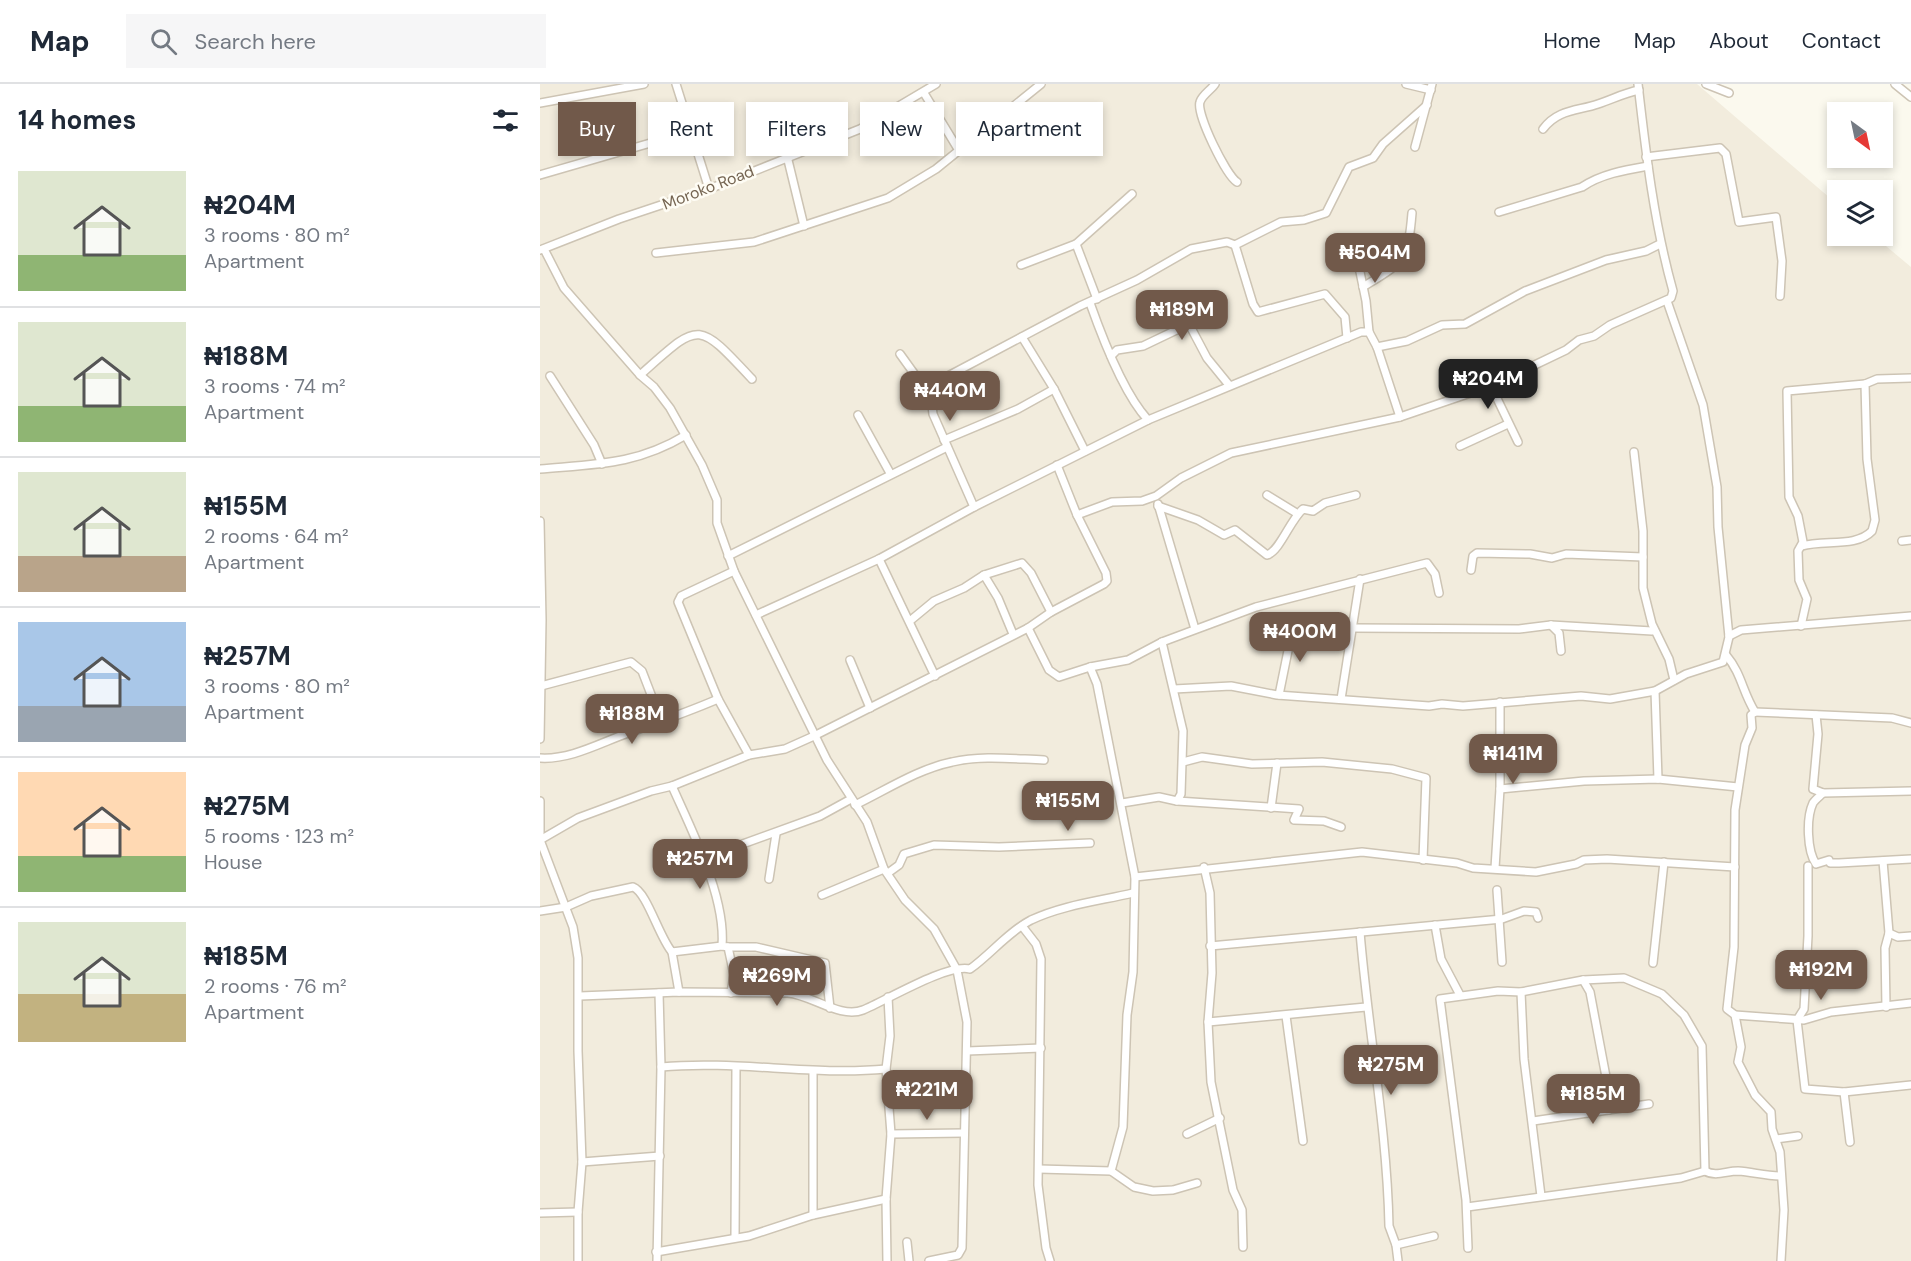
<!DOCTYPE html>
<html lang="en">
<head>
<meta charset="utf-8">
<style>
  :root { --surface:#fff; --page:#f6f6f7; --text:#1f2937; --muted:#747a83; --line:#e0e1e3; --accent:#71594a }
  body { margin:0; font-family:"DM Sans",sans-serif; background:var(--page); color:var(--text); height:100vh; display:flex; flex-direction:column; font-size:22px; white-space:nowrap }
  * { box-sizing:border-box; margin:0 }
  p { font-size:20px; color:var(--muted) }
  .icon { flex:none; width:33px; height:33px; fill:none; stroke:currentColor; stroke-width:2; stroke-linecap:round; stroke-linejoin:round }
  .map { position:relative; flex:1; overflow:hidden }
  .drawer { display:flex; flex-direction:column; background:var(--surface); width:540px }
  .drawer>* { flex:none }
  .hud { position:absolute; left:18px; top:18px; width:570px; height:54px; display:flex; gap:12px }
  .needle { width:39px; rotate:147deg }
  .fabs { position:absolute; left:1287px; top:18px; display:grid; gap:12px }
  .fabs a { display:grid; place-items:center; width:66px; height:66px; border-radius:0px; background:var(--surface); box-shadow:0 3px 9px #0003; font-size:30px }
  .price { position:absolute; translate:-50% -51px; padding:0 14px; border-radius:12px; background:var(--accent); color:#fff; font-size:20px; line-height:39px; filter:drop-shadow(0 2px 3px #0008) }
  .price::after { content:''; position:absolute; left:50%; top:36px; width:18px; height:14px; margin-left:-9px; background:inherit; clip-path:polygon(0 0,100% 0,50% 100%) }
  .price.active { background:#222; color:#fff }
  ul { padding:0; list-style:none }
  li { display:flex; align-items:center; gap:18px; height:150px; padding:0 18px }
  li+li { border-top:2px solid var(--line) }
  li span { display:grid; place-items:center; flex:none; width:168px; height:120px; border-radius:0px; color:#555 }
  li>.icon { margin-inline-start:auto }
  span .icon { width:72px; height:72px; fill:#fffc; stroke-width:1 }
  li b { font-size:26px }
  h2 { display:flex; justify-content:space-between; align-items:center; height:72px; padding:0 18px; font-size:26px }
  .pill { padding:0 21px; border-radius:0px; background:var(--surface); box-shadow:0 3px 9px #0003; font-size:21px; line-height:54px }
  .pill.active { background:var(--accent); color:#fff }
  header { display:flex; align-items:center; gap:36px; box-sizing:border-box; height:84px; padding:0 30px; background:var(--surface); border-bottom:2px solid var(--line) }
  header strong { font-size:28px }
  nav { display:flex; gap:33px; margin-inline-start:auto; font-size:21px }
  .search { width:420px; height:54px; background:var(--page); display:flex; align-items:center; gap:15px; box-sizing:border-box; padding:0 21px; border-radius:0px; color:var(--muted); font-size:22px }
  main { display:flex; flex:1; min-height:0 }
  .map>svg:first-child { display:block }
</style>
</head>
<body>
<header>
<strong>Map</strong>
<div class="search"><svg class="icon" aria-label="search" viewBox="0 0 24 24"><circle cx="10" cy="10" r="6"/><path d="M15 15l6 6"/></svg>Search here</div>
<nav><a>Home</a><a>Map</a><a>About</a><a>Contact</a></nav>
</header>
<main>
<section class="drawer">
<h2>14 homes<svg class="icon" aria-label="filters" viewBox="0 0 24 24"><path d="M4 7h16M4 17h16"/><circle cx="9" cy="7" r="2"/><circle cx="15" cy="17" r="2"/></svg></h2>
<ul>
<li><span style="background:linear-gradient(#dfe7d0 70%,#8fb573 0)"><svg class="icon" aria-label="home" viewBox="0 0 24 24"><path d="M3 11l9-7 9 7M6 9v11h12V9"/></svg></span><div><b>₦204M</b><p>3 rooms · 80 m²</p><p>Apartment</p></div></li>
<li><span style="background:linear-gradient(#dfe7d0 70%,#8fb573 0)"><svg class="icon" aria-label="home" viewBox="0 0 24 24"><path d="M3 11l9-7 9 7M6 9v11h12V9"/></svg></span><div><b>₦188M</b><p>3 rooms · 74 m²</p><p>Apartment</p></div></li>
<li><span style="background:linear-gradient(#dfe7d0 70%,#b9a48a 0)"><svg class="icon" aria-label="home" viewBox="0 0 24 24"><path d="M3 11l9-7 9 7M6 9v11h12V9"/></svg></span><div><b>₦155M</b><p>2 rooms · 64 m²</p><p>Apartment</p></div></li>
<li><span style="background:linear-gradient(#a9c7e8 70%,#9aa5b1 0)"><svg class="icon" aria-label="home" viewBox="0 0 24 24"><path d="M3 11l9-7 9 7M6 9v11h12V9"/></svg></span><div><b>₦257M</b><p>3 rooms · 80 m²</p><p>Apartment</p></div></li>
<li><span style="background:linear-gradient(#ffd9b3 70%,#8fb573 0)"><svg class="icon" aria-label="home" viewBox="0 0 24 24"><path d="M3 11l9-7 9 7M6 9v11h12V9"/></svg></span><div><b>₦275M</b><p>5 rooms · 123 m²</p><p>House</p></div></li>
<li><span style="background:linear-gradient(#dfe7d0 60%,#c2b280 0)"><svg class="icon" aria-label="home" viewBox="0 0 24 24"><path d="M3 11l9-7 9 7M6 9v11h12V9"/></svg></span><div><b>₦185M</b><p>2 rooms · 76 m²</p><p>Apartment</p></div></li>
</ul>
</section>
<div class="map">
<svg width="1371" height="1177" viewBox="0 0 1371 1177">
  <rect width="100%" height="100%" fill="#fbf9ee"/>
  <path fill="#f2ecdd" d="M0,0H1157L1297,120L1298,152H1334L1371,183V1177H0Z"/>
  <g fill="none" stroke-linecap="round" stroke-linejoin="round">
    <g stroke="#cdc4b4" stroke-width="10">
      <g id="minor">
        <path d="M136,0L169,105"/>
        <path d="M675,0C671,6 662,11 660,18C656,30 686,91 697,98"/>
        <path d="M866,0L891,6"/>
        <path d="M1166,0L1189,9"/>
        <path d="M1355,0L1371,13"/>
        <path d="M384,9L418,65"/>
        <path d="M0,19L104,0"/>
        <path d="M1003,45C1018,25 1038,27 1058,20C1073,15 1084,9 1099,6"/>
        <path d="M875,63L892,0"/>
        <path d="M247,72L264,142"/>
        <path d="M1106,73L1180,64L1186,70L1199,138L1236,133L1242,177L1240,212"/>
        <path d="M0,91L152,47"/>
        <path d="M959,128L1042,103C1061,90 1085,86 1108,82"/>
        <path d="M813,154L826,217L829,248"/>
        <path d="M536,160L557,215"/>
        <path d="M695,161L713,220L718,228L785,210L805,233L807,254"/>
        <path d="M4,165L24,204L100,291L114,303L130,324L162,381L177,416V439L194,487L287,676L327,738L344,785L365,816L394,845L417,886L427,938L422,1164L418,1171L389,1177"/>
        <path d="M0,166L79,135L169,105L320,45L396,0"/>
        <path d="M116,169L214,158L348,114L396,85L501,0"/>
        <path d="M481,181L536,160L592,110"/>
        <path d="M823,203C863,178 868,178 872,129"/>
        <path d="M550,219C562,253 584,310 608,336"/>
        <path d="M482,253L514,305L545,367"/>
        <path d="M837,263L867,257L902,241L925,240L985,207L1066,176L1106,167L1120,160"/>
        <path d="M360,270L391,313L393,330L434,423"/>
        <path d="M571,272L577,266L603,262L649,240L667,274L689,301"/>
        <path d="M100,291C160,238 156,235 212,295"/>
        <path d="M10,292L54,361L62,380"/>
        <path d="M951,302L978,358"/>
        <path d="M391,313L408,292L540,222L597,196L651,165L687,158L695,161L741,138L764,136L786,129L809,83L833,74L843,60L887,21"/>
        <path d="M318,331L350,389"/>
        <path d="M404,356L478,325L514,305"/>
        <path d="M920,362L968,340"/>
        <path d="M1094,368L1103,447V504L1112,540L1129,575L1134,596"/>
        <path d="M0,385C56,380 96,381 146,351"/>
        <path d="M727,411L758,430"/>
        <path d="M618,420L655,545"/>
        <path d="M618,422L658,436L684,451L695,446L727,471C740,467 750,436 763,425L773,427L785,419L816,411"/>
        <path d="M537,431L572,418L602,417L616,412L641,394L691,369L860,333L951,302L1026,266L1039,256L1054,252L1070,241L1131,214L1133,207C1114,139 1106,70 1098,0"/>
        <path d="M0,437L2,536L0,655"/>
        <path d="M1362,457L1371,456"/>
        <path d="M1262,462C1283,455 1316,464 1332,447L1335,436L1327,375L1325,300L1337,295L1371,294"/>
        <path d="M188,472L407,363"/>
        <path d="M339,475L395,592"/>
        <path d="M931,486L933,472L937,469L990,470L1012,474L1026,470L1103,473"/>
        <path d="M194,487L141,512L138,518L178,615L209,671"/>
        <path d="M444,491L458,514L473,550"/>
        <path d="M216,531L339,475L434,423L608,336L821,248H829L837,263L860,333"/>
        <path d="M371,536L394,517L424,504L444,491L482,479L491,489L511,528"/>
        <path d="M1011,541L1019,549L1021,567"/>
        <path d="M1261,542L1267,515L1259,496L1258,467L1263,458L1258,432L1249,413L1247,307L1325,300"/>
        <path d="M488,544L509,586L519,593L550,583L588,576L622,558L716,523L883,480L887,479L895,490L899,509"/>
        <path d="M814,544L979,545L1011,541L1112,547"/>
        <path d="M1189,552L1201,546L1371,532"/>
        <path d="M1186,571C1202,590 1202,607 1215,628"/>
        <path d="M310,576L330,624"/>
        <path d="M550,583L557,600L595,793L593,888L587,931L583,1043L571,1087"/>
        <path d="M1,602L91,578L102,587L122,639"/>
        <path d="M634,605L691,602L737,611L889,622L902,620L923,622L1041,612L1070,615L1115,607L1146,590L1183,578L1189,553L1178,443L1177,403L1163,321L1127,217"/>
        <path d="M1115,607L1118,695"/>
        <path d="M739,611L753,542"/>
        <path d="M801,615L820,495"/>
        <path d="M1215,628L1211,631L1212,644L1205,661L1195,726L1194,863L1187,925L1195,931L1201,963L1198,978L1215,1011L1231,1028L1232,1045L1240,1068L1244,1126L1241,1177"/>
        <path d="M1215,628L1352,634L1371,639"/>
        <path d="M1276,631L1278,650L1273,705L1283,709C1280,712 1275,716 1273,719C1266,734 1267,767 1276,780L1289,776L1290,779H1299L1371,775"/>
        <path d="M0,674C30,676 60,659 88,649C119,638 148,628 178,615"/>
        <path d="M643,678L662,673L712,680L782,678L852,685L886,694L883,776"/>
        <path d="M132,702C152,747 186,813 182,862L188,863L194,891L191,909"/>
        <path d="M960,705L1044,697L1118,695L1198,703"/>
        <path d="M1283,709L1371,707"/>
        <path d="M0,717V755"/>
        <path d="M637,717L759,725L754,736L784,737L801,743"/>
        <path d="M582,719L619,713L637,717L641,710L643,647L622,558"/>
        <path d="M315,721C346,706 378,685 412,678C441,671 474,675 504,676"/>
        <path d="M731,724L737,679"/>
        <path d="M0,756L38,734L111,707L132,702L209,671L245,665L274,652L488,544L511,528L564,500L567,497L566,489L537,431L517,381"/>
        <path d="M0,756L33,843L38,874V967L42,1078L38,1128V1177"/>
        <path d="M164,774L280,732L311,715"/>
        <path d="M1343,777L1349,849L1345,864L1346,923"/>
        <path d="M1268,782V852L1264,925L1257,936L1265,1005L1304,1008L1371,1001"/>
        <path d="M664,783L670,809L672,889L668,938L671,998L693,1106L702,1126L703,1163"/>
        <path d="M955,784L960,705V618"/>
        <path d="M348,789L359,781L364,770L394,761L459,763L550,759"/>
        <path d="M595,793L822,768L917,779L933,784L996,788L1036,780L1044,776L1067,775L1195,783"/>
        <path d="M229,795L236,750"/>
        <path d="M957,806L962,878"/>
        <path d="M282,811L344,785"/>
        <path d="M0,827L26,823L51,812L93,803C107,808 119,853 132,868L182,862"/>
        <path d="M895,841L901,875L920,911"/>
        <path d="M482,842L496,860L501,875L498,1101L506,1164L510,1177"/>
        <path d="M820,848C828,946 847,1044 849,1142L856,1161L858,1177"/>
        <path d="M1349,849L1358,853L1371,852"/>
        <path d="M670,862L962,835L984,827L996,828L998,834"/>
        <path d="M188,863H216L285,879L290,924"/>
        <path d="M132,868L139,908"/>
        <path d="M1113,879L1124,778"/>
        <path d="M1043,896L1050,908L1070,1014L1069,1026"/>
        <path d="M981,908L984,975L1001,1112"/>
        <path d="M40,912L139,908L248,909C272,911 300,935 323,926C347,916 408,879 430,885C451,870 468,848 491,836C523,821 559,817 593,809"/>
        <path d="M1195,931L1264,936L1291,928L1371,919"/>
        <path d="M746,932L763,1057"/>
        <path d="M668,938L826,923"/>
        <path d="M427,967L501,964"/>
        <path d="M121,983C196,976 271,992 346,985"/>
        <path d="M273,988V1131"/>
        <path d="M1304,1008L1310,1058"/>
        <path d="M993,1037L1109,1020"/>
        <path d="M351,1050L424,1049"/>
        <path d="M647,1050L680,1034"/>
        <path d="M1236,1055L1258,1052"/>
        <path d="M42,1078L120,1072"/>
        <path d="M499,1085L571,1087L594,1103L613,1107L633,1106L657,1099"/>
        <path d="M927,1123L1141,1094L1165,1087C1176,1093 1186,1087 1198,1087C1213,1088 1225,1092 1241,1092"/>
        <path d="M0,1129L38,1128"/>
        <path d="M195,1153L196,983"/>
        <path d="M367,1158L369,1177"/>
        <path d="M856,1161L894,1152"/>
        <path d="M928,1164L926,1116L900,915L958,907L981,908L1043,896L1084,894L1122,910L1144,931L1162,962L1165,1087"/>
        <path d="M116,1168L209,1152L273,1131L346,1115"/>
        <path d="M117,1177L121,983L119,909"/>
        <path d="M347,1177L346,1115L351,1050L346,985L350,952L348,913"/>
      </g>
    </g>
    <use href="#minor" stroke="#fff" stroke-width="7"/>
  </g>
  <g text-anchor="middle" stroke-width="5" stroke-linejoin="round" paint-order="stroke">
    <g font-size="16" fill="#756552" stroke="#fefcf4">
      <text transform="translate(168 103) rotate(-21)" y="6">Moroko Road</text>
    </g>
  </g>
</svg>
<div class="fabs">
<a><svg class="needle" viewBox="-14 -14 28 28"><path d="M0-13l5 13h-10z" fill="#e53935"/><path d="M0 13l5-13h-10z" fill="#747a83"/></svg></a>
<a><svg class="icon" aria-label="layers" viewBox="0 0 24 24"><path d="M12 4l9 5-9 5-9-5zM3 14l9 5 9-5"/></svg></a>
</div>
<b class="price" style="left:835px;top:200px">₦504M</b>
<b class="price" style="left:642px;top:257px">₦189M</b>
<b class="price active" style="left:948px;top:326px">₦204M</b>
<b class="price" style="left:410px;top:338px">₦440M</b>
<b class="price" style="left:760px;top:579px">₦400M</b>
<b class="price" style="left:92px;top:661px">₦188M</b>
<b class="price" style="left:973px;top:701px">₦141M</b>
<b class="price" style="left:528px;top:748px">₦155M</b>
<b class="price" style="left:160px;top:806px">₦257M</b>
<b class="price" style="left:1281px;top:917px">₦192M</b>
<b class="price" style="left:237px;top:923px">₦269M</b>
<b class="price" style="left:851px;top:1012px">₦275M</b>
<b class="price" style="left:387px;top:1037px">₦221M</b>
<b class="price" style="left:1053px;top:1041px">₦185M</b>
<div class="hud">
<a class="pill active">Buy</a>
<a class="pill">Rent</a>
<a class="pill">Filters</a>
<a class="pill">New</a>
<a class="pill">Apartment</a>
</div>
</div>
</main>
</body>
</html>
